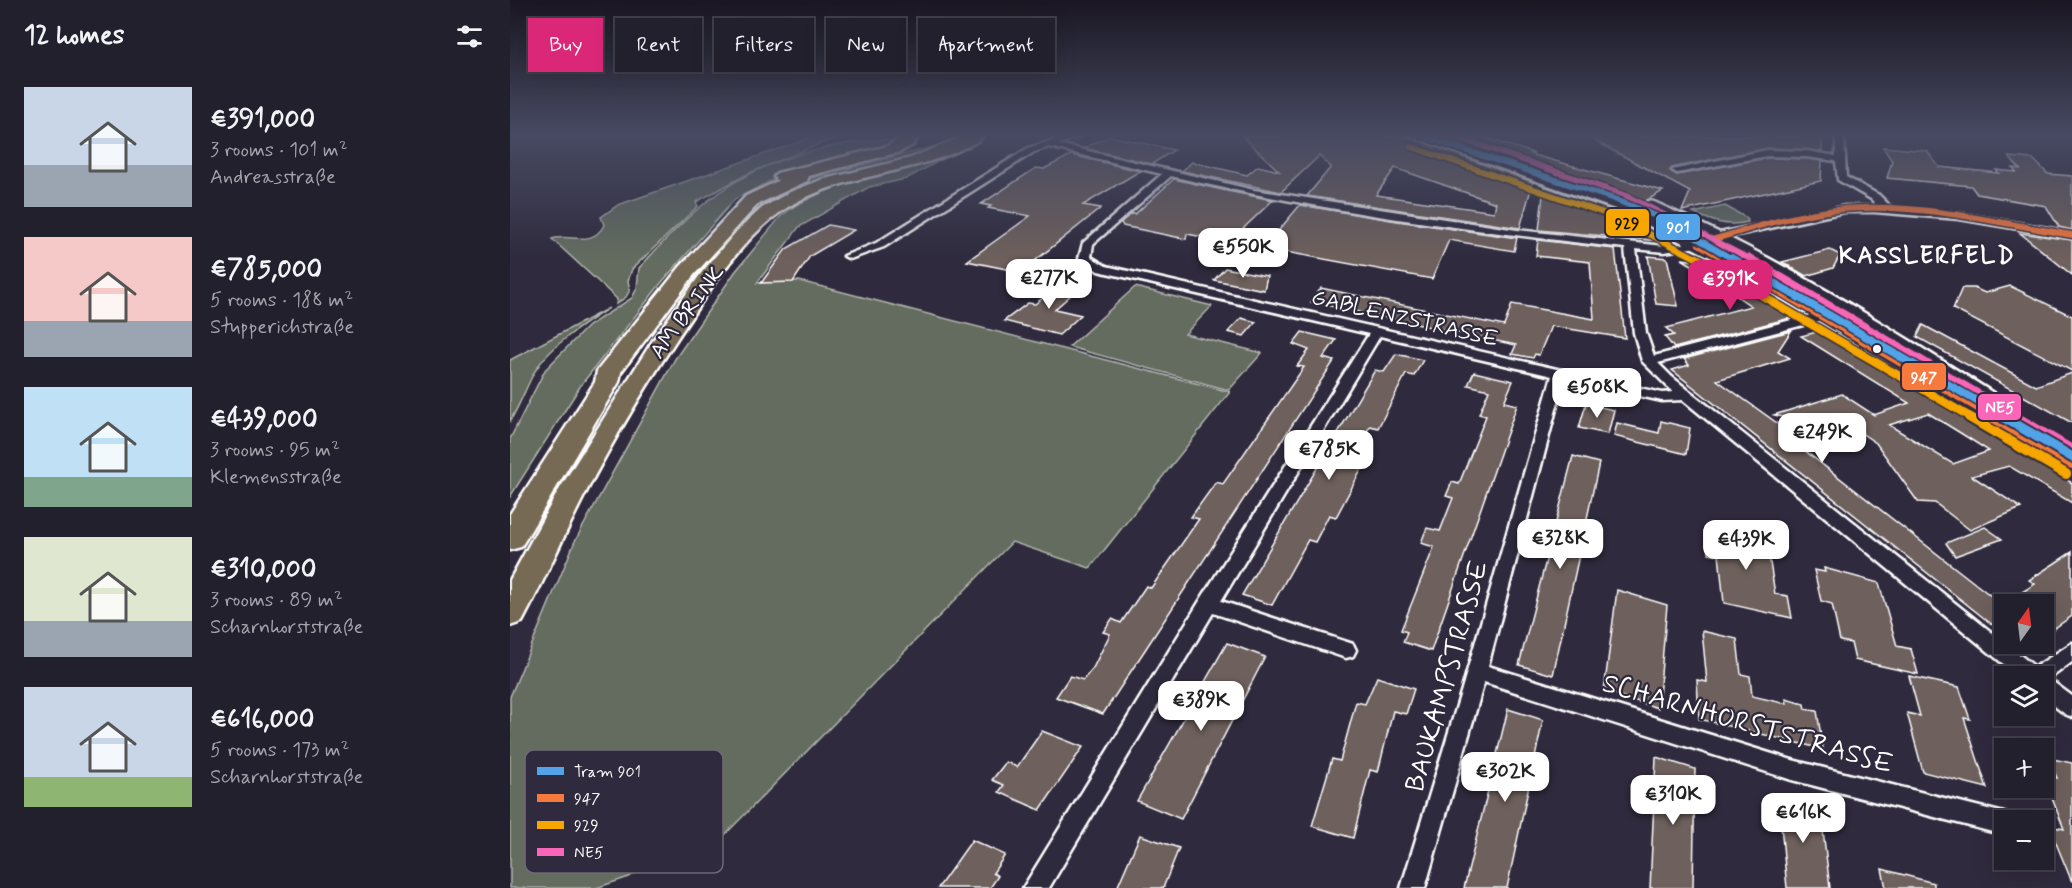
<!DOCTYPE html>
<html lang="en">
<head>
<meta charset="utf-8">
<style>
  :root { --surface:#23202e; --page:#2f2d3a; --text:#f1f3f6; --muted:#a3a3aa; --line:#403e4a; --accent:#db2777 }
  body { margin:0; font-family:Mynerve,sans-serif; background:var(--page); color:var(--text); height:100vh; display:flex; flex-direction:column; font-size:22px; white-space:nowrap }
  * { box-sizing:border-box; margin:0 }
  p { font-size:20px; color:var(--muted) }
  .icon { flex:none; width:33px; height:33px; fill:none; stroke:currentColor; stroke-width:2; stroke-linecap:round; stroke-linejoin:round }
  .map { position:relative; flex:1; overflow:hidden }
  .panel { display:flex; flex-direction:column; background:var(--surface); width:510px }
  .panel>* { flex:none }
  .guide { position:absolute; left:18px; top:18px; width:570px; height:54px; display:flex; gap:12px }
  .needle { width:39px; rotate:14deg }
  .tools { position:absolute; left:1484px; top:594px; display:grid; gap:12px }
  .tools a { display:grid; place-items:center; width:60px; height:60px; border-radius:0px; background:var(--surface); box-shadow:0 6px 24px #0002,0 0 0 2px var(--line); font-size:30px }
  .price { position:absolute; translate:-50% -51px; padding:0 14px; border-radius:12px; background:#fff; color:#222; font-size:20px; line-height:39px; filter:drop-shadow(0 2px 3px #0008) }
  .price::after { content:''; position:absolute; left:50%; top:36px; width:18px; height:14px; margin-left:-9px; background:inherit; clip-path:polygon(0 0,100% 0,50% 100%) }
  .price.selected { background:var(--accent); color:#fff }
  ul { padding:0; list-style:none }
  li { display:flex; align-items:center; gap:18px; height:150px; padding:0 24px }
  li span { display:grid; place-items:center; flex:none; width:168px; height:120px; border-radius:0px; color:#555 }
  li>.icon { margin-inline-start:auto }
  span .icon { width:72px; height:72px; fill:#fffc; stroke-width:1 }
  li b { font-size:26px }
  h2 { display:flex; justify-content:space-between; align-items:center; height:72px; padding:0 24px; font-size:26px }
  .chip { padding:0 21px; border-radius:0px; background:var(--surface); box-shadow:0 6px 24px #0002,0 0 0 2px var(--line); font-size:21px; line-height:54px }
  .chip.selected { background:var(--accent); color:#fff }
  main { display:flex; flex:1; min-height:0 }
  .map>svg:first-child { display:block }
</style>
</head>
<body>
<main>
<section class="panel">
<h2>12 homes<svg class="icon" aria-label="filters" viewBox="0 0 24 24"><path d="M4 7h16M4 17h16"/><circle cx="9" cy="7" r="2"/><circle cx="15" cy="17" r="2"/></svg></h2>
<ul>
<li><span style="background:linear-gradient(#c9d6e8 65%,#9aa5b1 0)"><svg class="icon" aria-label="home" viewBox="0 0 24 24"><path d="M3 11l9-7 9 7M6 9v11h12V9"/></svg></span><div><b>€391,000</b><p>3 rooms · 101 m²</p><p>Andreasstraße</p></div></li>
<li><span style="background:linear-gradient(#f6c9c9 70%,#9aa5b1 0)"><svg class="icon" aria-label="home" viewBox="0 0 24 24"><path d="M3 11l9-7 9 7M6 9v11h12V9"/></svg></span><div><b>€785,000</b><p>5 rooms · 188 m²</p><p>Stupperichstraße</p></div></li>
<li><span style="background:linear-gradient(#bfe0f5 75%,#7fa58c 0)"><svg class="icon" aria-label="home" viewBox="0 0 24 24"><path d="M3 11l9-7 9 7M6 9v11h12V9"/></svg></span><div><b>€439,000</b><p>3 rooms · 95 m²</p><p>Klemensstraße</p></div></li>
<li><span style="background:linear-gradient(#dfe7d0 70%,#9aa5b1 0)"><svg class="icon" aria-label="home" viewBox="0 0 24 24"><path d="M3 11l9-7 9 7M6 9v11h12V9"/></svg></span><div><b>€310,000</b><p>3 rooms · 89 m²</p><p>Scharnhorststraße</p></div></li>
<li><span style="background:linear-gradient(#c9d6e8 75%,#8fb573 0)"><svg class="icon" aria-label="home" viewBox="0 0 24 24"><path d="M3 11l9-7 9 7M6 9v11h12V9"/></svg></span><div><b>€616,000</b><p>5 rooms · 173 m²</p><p>Scharnhorststraße</p></div></li>
</ul>
</section>
<div class="map">
<svg width="1562" height="888" viewBox="0 0 1562 888">
  <rect width="100%" height="100%" fill="#2f2a3d"/>
  <filter id="ink" filterUnits="userSpaceOnUse"><feTurbulence type="fractalNoise" baseFrequency=".0167" numOctaves="2"/><feDisplacementMap in="SourceGraphic" scale="12" xChannelSelector="R" yChannelSelector="G"/><feConvolveMatrix kernelMatrix="1 2 1 2 8 2 1 2 1" color-interpolation-filters="sRGB"/></filter>
  <g filter="url(#ink)">
    <g fill="#646c5f" stroke="#b2b6af" stroke-width="1.5">
      <path d="M306,136H330L239,173L186,202L188,206L122,269L118,281L120,290L116,297L106,304L107,299L42,239C61,233 82,248 94,225L91,217L108,205Z"/>
      <path d="M395,139L388,145L270,176L225,199L152,282L71,385L0,497V439L35,370L78,326L122,298L127,288L129,268C153,242 180,213 208,193C260,156 332,139 395,139Z"/>
      <path d="M467,140L396,179L359,187L289,227L247,283L289,281L317,288L720,392L580,568L502,542L200,850L190,847L162,849L119,877L86,888H0V697L65,541L165,359L225,272L271,216L288,204L329,185L430,157Z"/>
      <path d="M426,146L429,147C371,170 302,171 251,207C231,220 209,253 192,272H189L250,200L285,183Z"/>
      <path d="M1215,206L1237,218L1238,222C1216,227 1204,222 1183,213Z"/>
      <path d="M625,287L702,306L675,334L752,353L719,390L559,347Z"/>
      <path d="M99,308C75,323 40,346 25,371C16,387 10,405 0,421V360Z"/>
    </g>
    <g fill="#6e615c" stroke="#fff" stroke-width="1.5" fill-rule="evenodd">
      <path d="M600,136L664,150L642,164L574,148Z"/>
      <path d="M732,136H898L1023,182L1010,228L797,196L821,167L809,156L771,192L672,171L682,162L737,175L748,166L769,171ZM885,168L986,203L984,212L866,195Z"/>
      <path d="M924,136H970L1023,153L1020,154L1153,191L1127,206Z"/>
      <path d="M1076,136H1312V151L1257,148L1162,168L1160,171L1167,175L1257,158L1297,159L1312,161L1311,181L1172,211L1180,192Z"/>
      <path d="M1373,147L1417,151L1429,167L1489,173L1486,170L1506,172L1503,168L1510,169L1499,157L1523,159L1538,174L1562,176V230L1549,227L1536,206L1467,194L1461,186L1377,178L1382,161Z"/>
      <path d="M561,155L630,171L573,205L591,208L511,272L457,261L520,216L478,208L481,206L471,204L526,168L534,169Z"/>
      <path d="M664,179L717,191L763,200L719,242L677,234L676,239L613,226L611,222L621,214H625Z"/>
      <path d="M1034,186L1107,212L1161,242L1029,230Z"/>
      <path d="M790,205L887,221L1007,238L1004,251L939,240L922,279L754,248Z"/>
      <path d="M318,225L344,230L300,256L283,282L251,283L276,249Z"/>
      <path d="M1510,233L1562,240V275Z"/>
      <path d="M1028,240L1105,249L1115,338L1041,326L1029,355L1025,354L1023,358L1002,354L1006,345L801,302L811,288L994,326L1002,304L1084,319L1080,262L1026,256Z"/>
      <path d="M1320,250L1330,255L1323,268L1296,276L1272,262Z"/>
      <path d="M1138,256L1157,258L1168,306L1146,304Z"/>
      <path d="M1172,259L1204,263L1283,310L1284,317L1164,348L1155,337L1164,335L1156,328L1241,306L1225,295L1228,294Z"/>
      <path d="M715,268L757,276L754,290L704,280Z"/>
      <path d="M559,277L577,281L545,309L571,315L549,335L494,321L518,303L525,304Z"/>
      <path d="M1500,286L1562,316V371L1443,309L1452,288H1464L1475,293Z"/>
      <path d="M731,318L746,322L734,336L718,332Z"/>
      <path d="M1413,325L1526,386L1562,373V423L1407,337Z"/>
      <path d="M1315,330L1338,343L1333,344L1562,483V503L1499,466L1462,476L1511,508L1460,530L1425,503L1408,502L1366,443L1336,423L1321,428L1264,415L1332,394L1364,415L1399,403L1291,336ZM1418,413L1452,434L1479,451L1443,464L1379,425Z"/>
      <path d="M1281,331L1268,351L1280,358L1207,380L1288,438L1281,440L1494,606V634L1162,370L1179,365L1174,359Z"/>
      <path d="M792,332L826,340L813,358L824,361L593,714L546,697L560,676L573,680L583,668L600,634L593,632L602,619L611,623L636,586L641,588L689,519L681,517L706,482L713,484L794,367L787,366L799,350L783,344Z"/>
      <path d="M886,354L913,360L904,376L896,374L868,428L860,426L843,456L857,459L826,517L819,515L805,542L798,540L762,605L732,595L865,370L874,372Z"/>
      <path d="M964,372L1003,381L994,402L1007,405L921,651L893,642L897,632L891,630L924,547L911,543L914,535L917,528L930,531L943,498L936,496L942,482L949,484L976,416L969,414L979,390L958,385Z"/>
      <path d="M1076,404L1104,410L1098,434L1069,428Z"/>
      <path d="M1151,421L1180,428L1176,454L1104,436L1107,423L1149,433Z"/>
      <path d="M1063,456L1089,463L1043,675L1009,665Z"/>
      <path d="M1206,524L1256,537L1265,594L1278,596L1282,618L1214,603L1209,555L1199,553L1196,526L1206,528Z"/>
      <path d="M1475,527L1492,539L1445,556L1436,543Z"/>
      <path d="M1562,552V616L1533,636V604H1493L1525,584L1519,580Z"/>
      <path d="M1314,568L1369,583L1387,646L1401,649L1408,674L1345,660L1341,643L1330,641L1322,604L1311,601L1304,570L1315,572Z"/>
      <path d="M1107,590L1157,605L1148,708L1094,691Z"/>
      <path d="M1192,631L1227,639L1231,674L1240,676L1242,696L1277,704L1276,699L1294,704L1295,709L1307,711L1313,749L1189,719L1187,680L1197,682Z"/>
      <path d="M717,643L755,657L671,819L627,801Z"/>
      <path d="M1399,676L1449,687L1460,719L1454,718L1477,788L1413,772L1397,713L1410,716Z"/>
      <path d="M867,677L904,689L896,714L883,711L868,772L860,770L843,838L802,826L822,759L830,761L846,702L855,704Z"/>
      <path d="M998,709L1033,720L997,888H954Z"/>
      <path d="M532,731L573,747L530,810L489,792L494,785L482,780L496,762L507,767Z"/>
      <path d="M1146,757L1185,769L1183,888H1140Z"/>
      <path d="M1538,758L1562,763V882L1539,826L1554,829L1533,775L1547,778Z"/>
      <path d="M1268,794L1310,806L1320,888H1277Z"/>
      <path d="M630,835L669,848L653,888H607Z"/>
      <path d="M462,840L495,855L483,873L488,876L480,888H428Z"/>
      <path d="M1372,869L1424,883V888H1376Z"/>
    </g>
    <g fill="none" stroke-linecap="round" stroke-linejoin="round">
      <g stroke="#fff" stroke-width="5">
        <g id="street">
          <path d="M558,136H571L548,144L744,190L1007,230L1154,246L1193,242V246L1154,252L1126,249L1136,333L1144,356L1312,312L1316,313V319L1148,363L1162,377L1525,667L1562,643V662L1539,679L1562,696V717L1555,714L1533,697V676H1508L1173,400L1152,401L1054,379L978,666L1282,760L1494,813L1502,816L1504,820H1494V835L1282,780L974,682L915,888H891L952,689L1042,376L870,336L711,601L843,644L846,650L843,656L836,658L703,613L539,888H513L691,599L859,334L588,271L569,258L573,243L652,174L539,147L524,152L374,247L340,259L334,256L366,243L518,148ZM661,176C810,211 963,231 1115,248L1124,333L1132,361L1163,392L1152,393L596,266L581,257L583,244Z"/>
          <path d="M1326,136H1334L1336,177L1369,195L1380,206L1449,213L1562,232V238L1449,219L1364,212H1335L1209,239L1204,236L1205,234L1335,206H1368L1361,199L1328,180L1326,161L1297,157L1257,156L1167,173L1162,170L1257,150L1297,151L1326,156Z"/>
        </g>
      </g>
      <g stroke="#fff" stroke-width="5">
        <path id="secondary" d="M900,136H917L1118,204L1228,259L1454,391L1334,314L1204,239L1132,205L1139,201L1144,202C1265,255 1376,325 1488,396L1491,400L1488,404L1478,405L1562,454V471L1554,469L1216,265L1108,210Z"/>
      </g>
      <g stroke="#fff" stroke-width="5">
        <g id="highway">
          <path d="M392,136H408L403,145L390,152L299,176L297,181L248,204L184,275L111,372L109,382L11,547L0,550V514L85,382L87,371L170,267L236,196L268,181L264,177L267,173L378,146Z"/>
          <path d="M453,136H473C468,143 457,146 450,150C395,175 329,175 278,207C237,233 208,277 182,316C143,374 106,434 74,496C53,537 34,581 12,622L0,626V580L47,493L143,340L192,272L227,231L252,208L280,192L311,180L401,158Z"/>
        </g>
      </g>
      <use href="#street" fill="#2f2a3d" fill-rule="evenodd"/>
      <use href="#secondary" fill="#2f2a3d" fill-rule="evenodd"/>
      <use href="#highway" fill="#776a54" fill-rule="evenodd"/>
      <g stroke="#2f2a3d" stroke-width="9">
        <g id="bus-1-far2">
          <path d="M1189,244L1215,260"/>
          <path d="M1189,244C1242,228 1298,209 1354,208C1424,206 1494,224 1562,235"/>
        </g>
      </g>
      <g stroke="#2f2a3d" stroke-width="11">
        <path id="bus-1-far1" d="M1213,258L1485,418"/>
      </g>
      <g stroke="#2f2a3d" stroke-width="14">
        <path id="bus-1" d="M1482,417L1562,464"/>
      </g>
      <g stroke="#2f2a3d" stroke-width="9">
        <path id="bus-2-far2" d="M902,147L1108,218L1190,260"/>
      </g>
      <g stroke="#2f2a3d" stroke-width="11">
        <path id="bus-2-far1" d="M1187,258L1462,418"/>
      </g>
      <g stroke="#2f2a3d" stroke-width="14">
        <path id="bus-2" d="M1459,417L1556,474"/>
      </g>
      <g stroke="#2f2a3d" stroke-width="9">
        <path id="bus-3-far2" d="M943,136L1117,196L1241,260"/>
      </g>
      <g stroke="#2f2a3d" stroke-width="11">
        <path id="bus-3-far1" d="M1239,258L1509,418"/>
      </g>
      <g stroke="#2f2a3d" stroke-width="14">
        <path id="bus-3" d="M1506,417L1562,450"/>
      </g>
      <use href="#bus-1-far2" stroke="#f6793e" stroke-width="6"/>
      <use href="#bus-1-far1" stroke="#f6793e" stroke-width="8"/>
      <use href="#bus-1" stroke="#f6793e" stroke-width="10"/>
      <use href="#bus-2-far2" stroke="#f7a600" stroke-width="6"/>
      <use href="#bus-2-far1" stroke="#f7a600" stroke-width="8"/>
      <use href="#bus-2" stroke="#f7a600" stroke-width="10"/>
      <use href="#bus-3-far2" stroke="#fa66b7" stroke-width="6"/>
      <use href="#bus-3-far1" stroke="#fa66b7" stroke-width="8"/>
      <use href="#bus-3" stroke="#fa66b7" stroke-width="10"/>
      <g stroke="#2f2a3d" stroke-width="9">
        <path id="tram-1-far2" d="M912,136L1104,199L1156,220L1224,260"/>
      </g>
      <g stroke="#2f2a3d" stroke-width="11">
        <path id="tram-1-far1" d="M1221,258L1496,418"/>
      </g>
      <g stroke="#2f2a3d" stroke-width="14">
        <path id="tram-1" d="M1493,417L1562,457"/>
      </g>
      <use href="#tram-1-far2" stroke="#53a3e8" stroke-width="6"/>
      <use href="#tram-1-far1" stroke="#53a3e8" stroke-width="8"/>
      <use href="#tram-1" stroke="#53a3e8" stroke-width="10"/>
    </g>
  </g>
  <linearGradient id="sky" x2="0" y2="1"><stop stop-color="#1a1722"/><stop offset="0.52" stop-color="#474a62"/><stop offset="1" stop-color="#474a62" stop-opacity="0"/></linearGradient>
  <rect width="1562" height="260" fill="url(#sky)"/>
  <circle fill="#fff" stroke="#2f2a3d" stroke-width="2" cx="1367" cy="349" r="5"/>
  <g text-anchor="middle" stroke-width="4.5" stroke-linejoin="round" paint-order="stroke">
    <g font-size="22" fill="#fff" stroke="#2f2a3d">
      <text transform="translate(176 311) rotate(-54)" y="8">AM BRINK</text>
      <text transform="translate(895 317) rotate(13)" y="8">GABLENZSTRASSE</text>
    </g>
    <g font-size="24" font-weight="bold" letter-spacing="1.5" fill="#fff" stroke="#2f2a3d">
      <text x="1417" y="263">KASSLERFELD</text>
    </g>
    <g font-size="27" fill="#fff" stroke="#2f2a3d">
      <text transform="translate(936 676) rotate(-74)" y="9">BAUKAMPSTRASSE</text>
      <text transform="translate(1238 723) rotate(16)" y="9">SCHARNHORSTSTRASSE</text>
    </g>
  </g>
  <rect x="15" y="750" width="198" height="123" rx="9" fill="#2f2a3d" stroke="#6d6a77" stroke-width="1.5"/>
  <rect x="27" y="767" width="27" height="8" fill="#53a3e8"/>
  <rect x="27" y="794" width="27" height="8" fill="#f6793e"/>
  <rect x="27" y="821" width="27" height="8" fill="#f7a600"/>
  <rect x="27" y="848" width="27" height="8" fill="#fa66b7"/>
  <g font-size="16" fill="#fff">
    <text x="64" y="777">Tram 901</text>
    <text x="64" y="804">947</text>
    <text x="64" y="831">929</text>
    <text x="64" y="858">NE5</text>
  </g>
  <g stroke="#2f2a3d" stroke-width="2">
    <rect x="1095" y="208" width="45" height="29" rx="6" fill="#f7a600"/>
    <rect x="1145" y="213" width="46" height="28" rx="6" fill="#53a3e8"/>
    <rect x="1391" y="362" width="46" height="29" rx="6" fill="#f6793e"/>
    <rect x="1467" y="393" width="45" height="28" rx="6" fill="#fa66b7"/>
  </g>
  <g font-size="16" text-anchor="middle" font-weight="bold" fill="#fff">
    <text x="1168" y="233">901</text>
    <text x="1414" y="383">947</text>
    <text x="1490" y="413">NE5</text>
  </g>
  <g font-size="16" text-anchor="middle" font-weight="bold" fill="#111">
    <text x="1117" y="229">929</text>
  </g>
</svg>
<div class="tools">
<a><svg class="needle" viewBox="-14 -14 28 28"><path d="M0-13l5 13h-10z" fill="#e53935"/><path d="M0 13l5-13h-10z" fill="#a3a3aa"/></svg></a>
<a><svg class="icon" aria-label="layers" viewBox="0 0 24 24"><path d="M12 4l9 5-9 5-9-5zM3 14l9 5 9-5"/></svg></a>
<a>+</a>
<a>−</a>
</div>
<b class="price" style="left:733px;top:279px">€550K</b>
<b class="price" style="left:539px;top:310px">€277K</b>
<b class="price selected" style="left:1220px;top:311px">€391K</b>
<b class="price" style="left:1087px;top:419px">€508K</b>
<b class="price" style="left:1312px;top:464px">€249K</b>
<b class="price" style="left:819px;top:481px">€785K</b>
<b class="price" style="left:1050px;top:570px">€328K</b>
<b class="price" style="left:1236px;top:571px">€439K</b>
<b class="price" style="left:691px;top:732px">€389K</b>
<b class="price" style="left:995px;top:803px">€302K</b>
<b class="price" style="left:1163px;top:826px">€310K</b>
<b class="price" style="left:1293px;top:844px">€616K</b>
<div class="guide">
<a class="chip selected">Buy</a>
<a class="chip">Rent</a>
<a class="chip">Filters</a>
<a class="chip">New</a>
<a class="chip">Apartment</a>
</div>
</div>
</main>
</body>
</html>
